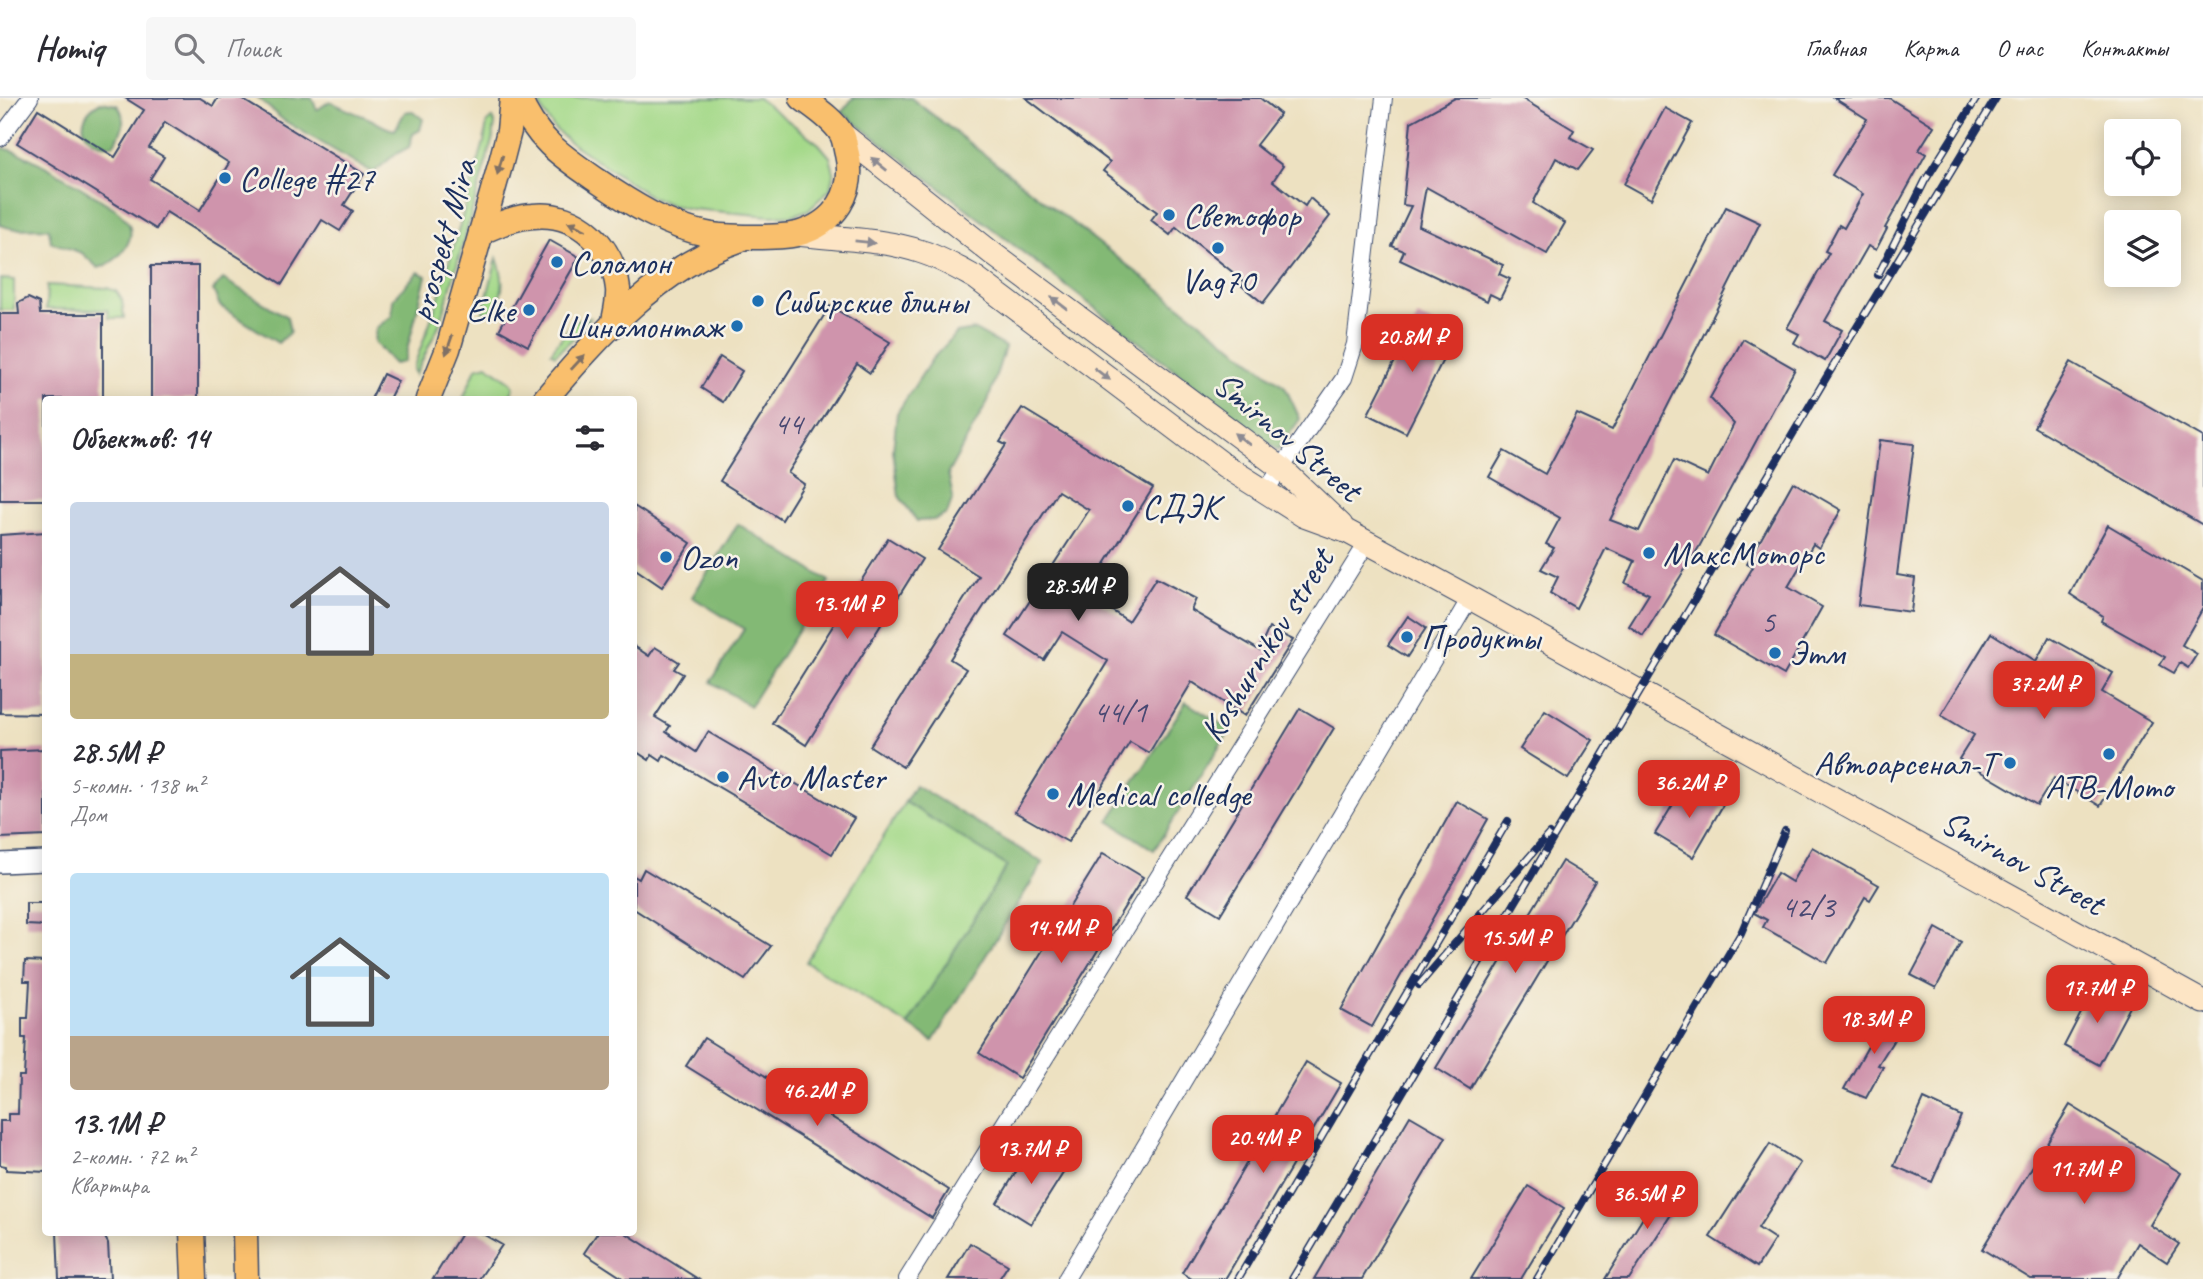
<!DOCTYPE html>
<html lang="ru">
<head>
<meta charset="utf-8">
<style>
  :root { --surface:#fff; --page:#f7f7f7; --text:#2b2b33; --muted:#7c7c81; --line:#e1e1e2; --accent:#d93025 }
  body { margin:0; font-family:Caveat,sans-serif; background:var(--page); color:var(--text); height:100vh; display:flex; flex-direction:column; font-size:26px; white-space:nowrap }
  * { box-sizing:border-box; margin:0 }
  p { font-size:23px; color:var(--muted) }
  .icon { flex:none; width:38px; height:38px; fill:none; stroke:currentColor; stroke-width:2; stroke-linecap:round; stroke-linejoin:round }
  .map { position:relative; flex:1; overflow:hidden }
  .drawer { position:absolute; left:42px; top:298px; width:595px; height:840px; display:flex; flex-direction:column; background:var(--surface); border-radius:7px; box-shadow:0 4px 18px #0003 }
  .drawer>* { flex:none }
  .tools { position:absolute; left:2104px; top:21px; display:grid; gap:14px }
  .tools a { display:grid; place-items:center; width:77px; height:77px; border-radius:7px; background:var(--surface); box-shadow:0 4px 18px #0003; font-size:35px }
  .price { position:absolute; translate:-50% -60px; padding:0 16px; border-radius:14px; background:var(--accent); color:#fff; font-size:23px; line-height:46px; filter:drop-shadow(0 2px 4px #0008) }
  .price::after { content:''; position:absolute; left:50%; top:42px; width:21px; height:16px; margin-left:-10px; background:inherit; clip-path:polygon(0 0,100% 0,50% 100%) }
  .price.active { background:#222; color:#fff }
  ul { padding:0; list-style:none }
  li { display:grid; align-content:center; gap:14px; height:371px; padding:0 28px }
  li span { display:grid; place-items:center; height:217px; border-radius:7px; color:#555 }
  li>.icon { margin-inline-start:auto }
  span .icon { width:126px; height:126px; fill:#fffc; stroke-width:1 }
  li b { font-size:30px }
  h2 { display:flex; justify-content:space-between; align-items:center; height:84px; padding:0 28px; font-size:30px }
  header { display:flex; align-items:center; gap:42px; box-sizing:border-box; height:98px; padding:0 35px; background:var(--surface); border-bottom:2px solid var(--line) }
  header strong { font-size:33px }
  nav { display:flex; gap:38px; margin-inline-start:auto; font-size:24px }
  .search { width:490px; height:63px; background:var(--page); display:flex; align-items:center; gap:18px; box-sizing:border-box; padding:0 24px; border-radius:7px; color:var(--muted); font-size:26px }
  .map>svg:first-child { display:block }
</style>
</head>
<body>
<header>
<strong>Homiq</strong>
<div class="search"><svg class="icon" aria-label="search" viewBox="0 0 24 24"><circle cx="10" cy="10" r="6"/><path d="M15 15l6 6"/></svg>Поиск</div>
<nav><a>Главная</a><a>Карта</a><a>О нас</a><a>Контакты</a></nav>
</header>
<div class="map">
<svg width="2203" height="1181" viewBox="0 0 2203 1181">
  <rect width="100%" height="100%" fill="#f7f3e8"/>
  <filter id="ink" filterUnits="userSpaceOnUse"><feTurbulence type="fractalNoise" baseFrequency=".0143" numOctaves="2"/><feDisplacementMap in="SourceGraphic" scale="14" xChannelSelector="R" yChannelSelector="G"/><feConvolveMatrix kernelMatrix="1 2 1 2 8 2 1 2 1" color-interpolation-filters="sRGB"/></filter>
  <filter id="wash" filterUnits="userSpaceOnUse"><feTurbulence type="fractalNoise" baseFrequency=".00686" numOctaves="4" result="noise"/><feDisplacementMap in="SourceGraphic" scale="28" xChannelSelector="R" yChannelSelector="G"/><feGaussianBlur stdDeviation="1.57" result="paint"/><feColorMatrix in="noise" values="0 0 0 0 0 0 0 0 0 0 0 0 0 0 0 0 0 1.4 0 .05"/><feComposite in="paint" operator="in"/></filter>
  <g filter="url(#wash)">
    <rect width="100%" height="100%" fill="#ede1c1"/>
    <g fill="#a4d989" stroke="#608474" stroke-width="2">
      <path d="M538,0H758L819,46L830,59L834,74L830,91L808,112L793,117L770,118L691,111L672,107L653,100L567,42L554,30L542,12Z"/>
      <path d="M492,20L495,26L493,39L441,223L415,277L413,271L437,205L484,44L487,24Z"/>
      <path d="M497,160C505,182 506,200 487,216L483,214Z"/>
      <path d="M0,181L14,182V212H0Z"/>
      <path d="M47,187L107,190L116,193L122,202L124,220H109L108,212L46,211Z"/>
      <path d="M590,220L578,236L555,257L551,254L574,223Z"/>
      <path d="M487,267L511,284L514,290L508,301H463L476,270Z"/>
      <path d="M905,704L1007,768L908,927L806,864Z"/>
    </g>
    <g fill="#83b975" stroke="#4f746a" stroke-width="2">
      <path d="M258,0H312L317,12L330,3C342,10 355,15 368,20C378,24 383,30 395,32L405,14L411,13L423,21L420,32L413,36L409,49L393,58L373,75L283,22Z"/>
      <path d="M853,0H911L1285,289L1300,321L1278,352L842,14Z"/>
      <path d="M101,4L117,7C128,20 123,34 113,47C81,48 72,19 101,4Z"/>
      <path d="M0,49C33,56 85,93 116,111C121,116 128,122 130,129C134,148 114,166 98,170L82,155L51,144L49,131C33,128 12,135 0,126Z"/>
      <path d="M418,174L426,178L404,264L394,266L374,244L376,230L392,218L393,201Z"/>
      <path d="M223,181L287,219L290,234L278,245L220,208L213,192Z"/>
      <path d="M975,232L1005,249L988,303L948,375L953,399L947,416L934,422L917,423L899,398L893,352L897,315L932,261L957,235Z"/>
      <path d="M738,426L829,483L750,608L711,584L744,531L692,499Z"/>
      <path d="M1186,604L1230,632L1154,752L1109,723Z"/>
      <path d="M915,687L1043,765L933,943L908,927L1007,768L905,704Z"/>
    </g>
    <g id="blocks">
      <g fill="#cf94ac" fill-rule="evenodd">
        <path d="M125,0H200L213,8L218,0H240L364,76L344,107L353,113L340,133L322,122L282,186L166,114L156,131L17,45L38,11L115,59L144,12ZM165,24L229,65L200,112L150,81L164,59L149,50Z"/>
        <path d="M1026,0H1260L1280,16L1256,47L1283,68L1273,83L1305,108L1310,100L1330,118L1263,205L1242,188L1245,184L1176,129L1170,137L1151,122L1157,114L1103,73L1110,64Z"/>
        <path d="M1455,0H1521L1574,32L1570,39L1593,52L1578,72L1556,60L1533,105L1565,125L1547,156L1426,89L1419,128L1503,167L1499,176L1510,181L1500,201L1490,196L1487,203L1400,162L1404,153L1392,148L1411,108L1403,107L1411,24Z"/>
        <path d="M1834,0H1889L1934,28L1919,52L1926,56L1885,130L1887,131L1876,152L1868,148L1825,223L1842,232L1825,263L1794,245L1799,236L1787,230L1829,155L1825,153L1839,127L1844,130L1863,96L1832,77L1867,21Z"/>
        <path d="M1665,10L1692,25L1651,101L1624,86Z"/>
        <path d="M1726,109L1760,125L1610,422L1639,433L1674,362L1708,378L1734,326L1710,300L1743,241L1795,271L1699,449L1643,538L1629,528L1649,496L1625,485L1635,463L1606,450L1576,510L1550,495L1558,479L1541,471L1554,450L1546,446L1560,420L1489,379L1504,353L1545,376L1577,316L1612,332Z"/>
        <path d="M549,142L579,159L528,248L499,232Z"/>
        <rect x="151" y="168" width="47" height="133"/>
        <path d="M28,200L39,205L40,216H103V301H46V402H0V216H19L18,205Z"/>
        <path d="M830,208L890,244L870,275L857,266L788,375L804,386L782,422L720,383Z"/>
        <path d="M1418,218L1456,236L1406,335L1368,316Z"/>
        <path d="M720,259L742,273L723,304L701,290Z"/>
        <path d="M2071,264L2203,339V427L2034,329Z"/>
        <path d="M383,276L398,283L389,301H371Z"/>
        <path d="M1022,310L1153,390L1086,496L1128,523L1156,480L1196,501L1191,512L1259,552L1269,530L1293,542L1245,618L1192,584L1149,655L1130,644L1068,744L1015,714L1108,563L1062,534L1044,562L1007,538L1089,412L1058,393L950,561L966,571L903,669L870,648L979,478L938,452L1006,347L1000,344Z"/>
        <path d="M1880,342L1914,346L1897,477L1915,480L1911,514L1858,507Z"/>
        <path d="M1793,384L1841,412L1819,450L1813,446L1788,489L1822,509L1784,577L1714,537L1753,469L1747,466Z"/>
        <path d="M634,408L691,445L662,489L634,470Z"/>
        <path d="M2108,427L2203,483V510L2182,547L2197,556L2188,570L2180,565L2174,575L2160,567L2165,559L2101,523L2103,518L2070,496Z"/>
        <path d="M46,434V616L0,615V437Z"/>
        <path d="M888,440L922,461L806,647L772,625Z"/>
        <path d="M1408,518L1426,530L1407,559L1388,547Z"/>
        <path d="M1991,535L2036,563L2049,539L2113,575L2102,594L2152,624L2100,708L2054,680L2037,707L1959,661L1974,637L1941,617Z"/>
        <path d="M634,548L649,558L655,549L679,564L674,571L683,576L655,619L670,628L666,634L696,654L708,634L854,720L832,756L664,657L661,663L652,657L649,662L634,652Z"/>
        <path d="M1300,610L1334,630L1220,817L1187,797Z"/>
        <path d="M1545,612L1593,642L1568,681L1520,651Z"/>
        <path d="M46,651V738L0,740V653Z"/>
        <path d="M1686,685L1723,707L1693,759L1655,736Z"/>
        <path d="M1457,703L1488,721L1372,929L1341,912Z"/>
        <path d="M1812,749L1879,787L1870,802L1865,799L1827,865L1763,829L1767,822L1754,815L1777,775L1792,784Z"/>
        <path d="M1103,755L1143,779L1019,980L979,955Z"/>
        <path d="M1562,763L1595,783L1470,991L1436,970Z"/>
        <path d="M644,771L771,848L745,882L634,811V778L639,781Z"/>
        <path d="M26,805H46V828L26,827Z"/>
        <path d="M1936,830L1961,844L1936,890L1911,877Z"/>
        <path d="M25,863L46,864V1074L6,1072V1068L0,1067V1023H8V1016H18L19,978H24L26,940H22V920H28L30,883H24Z"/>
        <path d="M2095,888L2131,907L2099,967L2064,948Z"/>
        <path d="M1888,913L1905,924L1878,967L1883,969L1866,1000L1844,991Z"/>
        <path d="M704,940L949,1092L932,1120L686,968Z"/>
        <path d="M1306,964L1341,985L1225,1181H1192L1182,1175Z"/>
        <path d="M1924,1001L1961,1018L1932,1084L1894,1068Z"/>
        <path d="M2070,1007L2181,1075L2150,1127L2179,1146L2167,1164L2138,1145L2117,1181H2031L1982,1151Z"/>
        <path d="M1410,1018L1446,1039L1362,1181H1314Z"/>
        <path d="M1770,1046L1800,1065L1758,1130L1775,1141L1757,1169L1710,1139Z"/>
        <path d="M1030,1051L1065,1072L1031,1126L997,1105Z"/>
        <path d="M1667,1081L1687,1092L1629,1181H1605Z"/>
        <path d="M1528,1088L1564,1110L1521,1181H1471Z"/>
        <path d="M57,1134H102L108,1145L110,1181H59Z"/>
        <path d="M462,1134H479L502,1147L479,1181H433Z"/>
        <path d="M598,1134H624L698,1181H624L584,1155Z"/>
        <path d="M970,1145L1008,1167L999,1181H948Z"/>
      </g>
    </g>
  </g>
  <g filter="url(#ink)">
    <use href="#blocks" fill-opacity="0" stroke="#3a4a6d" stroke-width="2"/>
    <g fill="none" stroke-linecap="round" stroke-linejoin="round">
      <g stroke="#3a4a6d" stroke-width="18">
        <g id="minor">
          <path d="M0,40L30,0"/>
          <path d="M1264,395L1344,280L1355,246L1384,0"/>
          <path d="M907,1181L1367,445"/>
          <path d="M1066,1181L1470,500"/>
        </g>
      </g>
      <g stroke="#3a4a6d" stroke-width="22">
        <path id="tertiary" d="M0,765L46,763"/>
      </g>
      <g stroke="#3a4a6d" stroke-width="25">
        <g id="secondary">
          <path d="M842,36L993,156L1281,370L1341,427"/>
          <path d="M797,136C838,141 883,141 922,154C941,160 958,170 976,180L1225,368L1304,418L1348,434L1470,500L2203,904"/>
        </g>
      </g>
      <g stroke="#3a4a6d" stroke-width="27">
        <g id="primary">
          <path d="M519,0C535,41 563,59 598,83C630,105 668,129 707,136C726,140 779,140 797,136C835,126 856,94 847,56C845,49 845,41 841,35C833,21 815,10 802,0"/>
          <path d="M481,134C498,127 514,119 533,118C578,113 613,148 618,191C619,202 615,217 613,228"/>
          <path d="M428,301L448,251L501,64L509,33L512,0"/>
          <path d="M545,301C599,238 659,169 739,142"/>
          <path d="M192,1134L194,1181"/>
          <path d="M245,1134L246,1181"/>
        </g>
      </g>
      <use href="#minor" stroke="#fff" stroke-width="16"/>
      <use href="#tertiary" stroke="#fff" stroke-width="19"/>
      <use href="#secondary" stroke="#fde5c5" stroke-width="23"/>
      <use href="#primary" stroke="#f9bf6d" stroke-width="24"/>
      <g stroke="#1b2f5e" stroke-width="8">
        <g id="rail">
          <path d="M1878,177L1925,83L1977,0"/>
          <path d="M1419,887L1549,736"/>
          <path d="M1238,1181L1508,723"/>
          <path d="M1292,1181L1826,280L1996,0"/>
          <path d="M1537,1181L1741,835L1785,733"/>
        </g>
      </g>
      <use href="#rail" stroke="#f7f3e8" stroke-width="5" stroke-dasharray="16" stroke-linecap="butt"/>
    </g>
    <defs><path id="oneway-solid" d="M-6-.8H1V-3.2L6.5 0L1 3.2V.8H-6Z" transform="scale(1.75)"/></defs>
    <g fill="#8c8a92">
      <use href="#oneway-solid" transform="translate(879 66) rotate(-141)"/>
      <use href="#oneway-solid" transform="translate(865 144) rotate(6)"/>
      <use href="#oneway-solid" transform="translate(1059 205) rotate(-143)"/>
      <use href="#oneway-solid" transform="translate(1102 276) rotate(37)"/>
      <use href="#oneway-solid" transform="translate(1242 341) rotate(-143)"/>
    </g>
    <g fill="#7f7065">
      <use href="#oneway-solid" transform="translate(500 67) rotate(106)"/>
      <use href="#oneway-solid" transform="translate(577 128) rotate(-155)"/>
      <use href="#oneway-solid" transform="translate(449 247) rotate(109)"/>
      <use href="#oneway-solid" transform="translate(578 264) rotate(-47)"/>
    </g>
  </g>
  <g fill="#1f6fb2" stroke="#f7f3e8" stroke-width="2.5">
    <circle cx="225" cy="80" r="7"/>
    <circle cx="1169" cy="117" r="7"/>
    <circle cx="1218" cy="150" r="7"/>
    <circle cx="557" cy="164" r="7"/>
    <circle cx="758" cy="203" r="7"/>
    <circle cx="529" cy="212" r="7"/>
    <circle cx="737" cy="228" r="7"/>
    <circle cx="1128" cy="408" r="7"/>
    <circle cx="1649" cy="455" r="7"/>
    <circle cx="666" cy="459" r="7"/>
    <circle cx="1407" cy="539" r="7"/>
    <circle cx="1775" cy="555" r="7"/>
    <circle cx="2109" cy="656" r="7"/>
    <circle cx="2010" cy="665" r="7"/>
    <circle cx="723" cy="679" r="7"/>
    <circle cx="1053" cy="696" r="7"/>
  </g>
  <g text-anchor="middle" stroke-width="5" stroke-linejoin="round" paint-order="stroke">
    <g font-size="32" fill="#484872">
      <text x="788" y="336">44</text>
      <text x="1768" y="534">5</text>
      <text x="1120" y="624">44/1</text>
      <text x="1808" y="819">42/3</text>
    </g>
    <g font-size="35" fill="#1b2f5e" stroke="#f7f3e8" text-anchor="start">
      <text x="239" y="92">College #27</text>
      <text x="1183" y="129">Светофор</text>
      <text x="571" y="176">Соломон</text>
      <text x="1218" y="194" text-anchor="middle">Vag70</text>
      <text x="772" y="215">Сибирские блины</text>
      <text x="515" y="224" text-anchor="end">Elke</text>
      <text x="723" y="240" text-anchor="end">Шиномонтаж</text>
      <text x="1142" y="420">СДЭК</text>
      <text x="1663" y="467">МаксМоторс</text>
      <text x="680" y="471">Ozon</text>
      <text x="1421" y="551">Продукты</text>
      <text x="1789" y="567">Этм</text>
      <text x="1996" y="677" text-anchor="end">Автоарсенал-Т</text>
      <text x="737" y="691">Avto Master</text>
      <text x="2109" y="700" text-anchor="middle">АТВ-Мото</text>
      <text x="1067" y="708">Medical colledge</text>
    </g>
    <g font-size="35" fill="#1b2f5e" stroke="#f7f3e8">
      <text transform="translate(442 142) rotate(-74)" y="12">prospekt Mira</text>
      <text transform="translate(1288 338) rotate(40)" y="12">Smirnov Street</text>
      <text transform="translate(1266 547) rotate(-58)" y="12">Koshurnikov street</text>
      <text transform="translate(2023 764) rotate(29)" y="12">Smirnov Street</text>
    </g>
  </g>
</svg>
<div class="tools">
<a><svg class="icon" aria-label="locate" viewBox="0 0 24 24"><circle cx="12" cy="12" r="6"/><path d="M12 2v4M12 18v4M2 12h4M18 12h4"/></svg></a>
<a><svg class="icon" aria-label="layers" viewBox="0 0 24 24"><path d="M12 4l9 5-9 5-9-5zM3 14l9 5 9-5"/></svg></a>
</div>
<b class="price" style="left:1412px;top:276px">20.8M ₽</b>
<b class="price active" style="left:1078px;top:525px">28.5M ₽</b>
<b class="price" style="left:847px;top:543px">13.1M ₽</b>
<b class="price" style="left:2044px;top:623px">37.2M ₽</b>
<b class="price" style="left:1689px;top:722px">36.2M ₽</b>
<b class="price" style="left:1061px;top:867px">14.9M ₽</b>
<b class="price" style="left:1515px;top:877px">15.5M ₽</b>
<b class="price" style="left:2097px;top:927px">17.7M ₽</b>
<b class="price" style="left:1874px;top:958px">18.3M ₽</b>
<b class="price" style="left:817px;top:1030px">46.2M ₽</b>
<b class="price" style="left:1263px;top:1077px">20.4M ₽</b>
<b class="price" style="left:1031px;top:1088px">13.7M ₽</b>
<b class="price" style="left:2084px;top:1108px">11.7M ₽</b>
<b class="price" style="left:1647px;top:1133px">36.5M ₽</b>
<section class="drawer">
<h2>Объектов: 14<svg class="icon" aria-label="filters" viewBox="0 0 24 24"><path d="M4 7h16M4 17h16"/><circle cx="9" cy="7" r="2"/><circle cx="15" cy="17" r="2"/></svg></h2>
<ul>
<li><span style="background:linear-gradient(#c9d6e8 70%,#c2b280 0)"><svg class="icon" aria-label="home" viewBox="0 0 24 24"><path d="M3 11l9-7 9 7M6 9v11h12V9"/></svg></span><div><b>28.5M ₽</b><p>5-комн. · 138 m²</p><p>Дом</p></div></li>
<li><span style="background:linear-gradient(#bfe0f5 75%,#b9a48a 0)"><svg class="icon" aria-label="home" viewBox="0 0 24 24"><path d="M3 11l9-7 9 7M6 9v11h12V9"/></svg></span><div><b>13.1M ₽</b><p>2-комн. · 72 m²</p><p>Квартира</p></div></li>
</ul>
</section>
</div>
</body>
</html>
